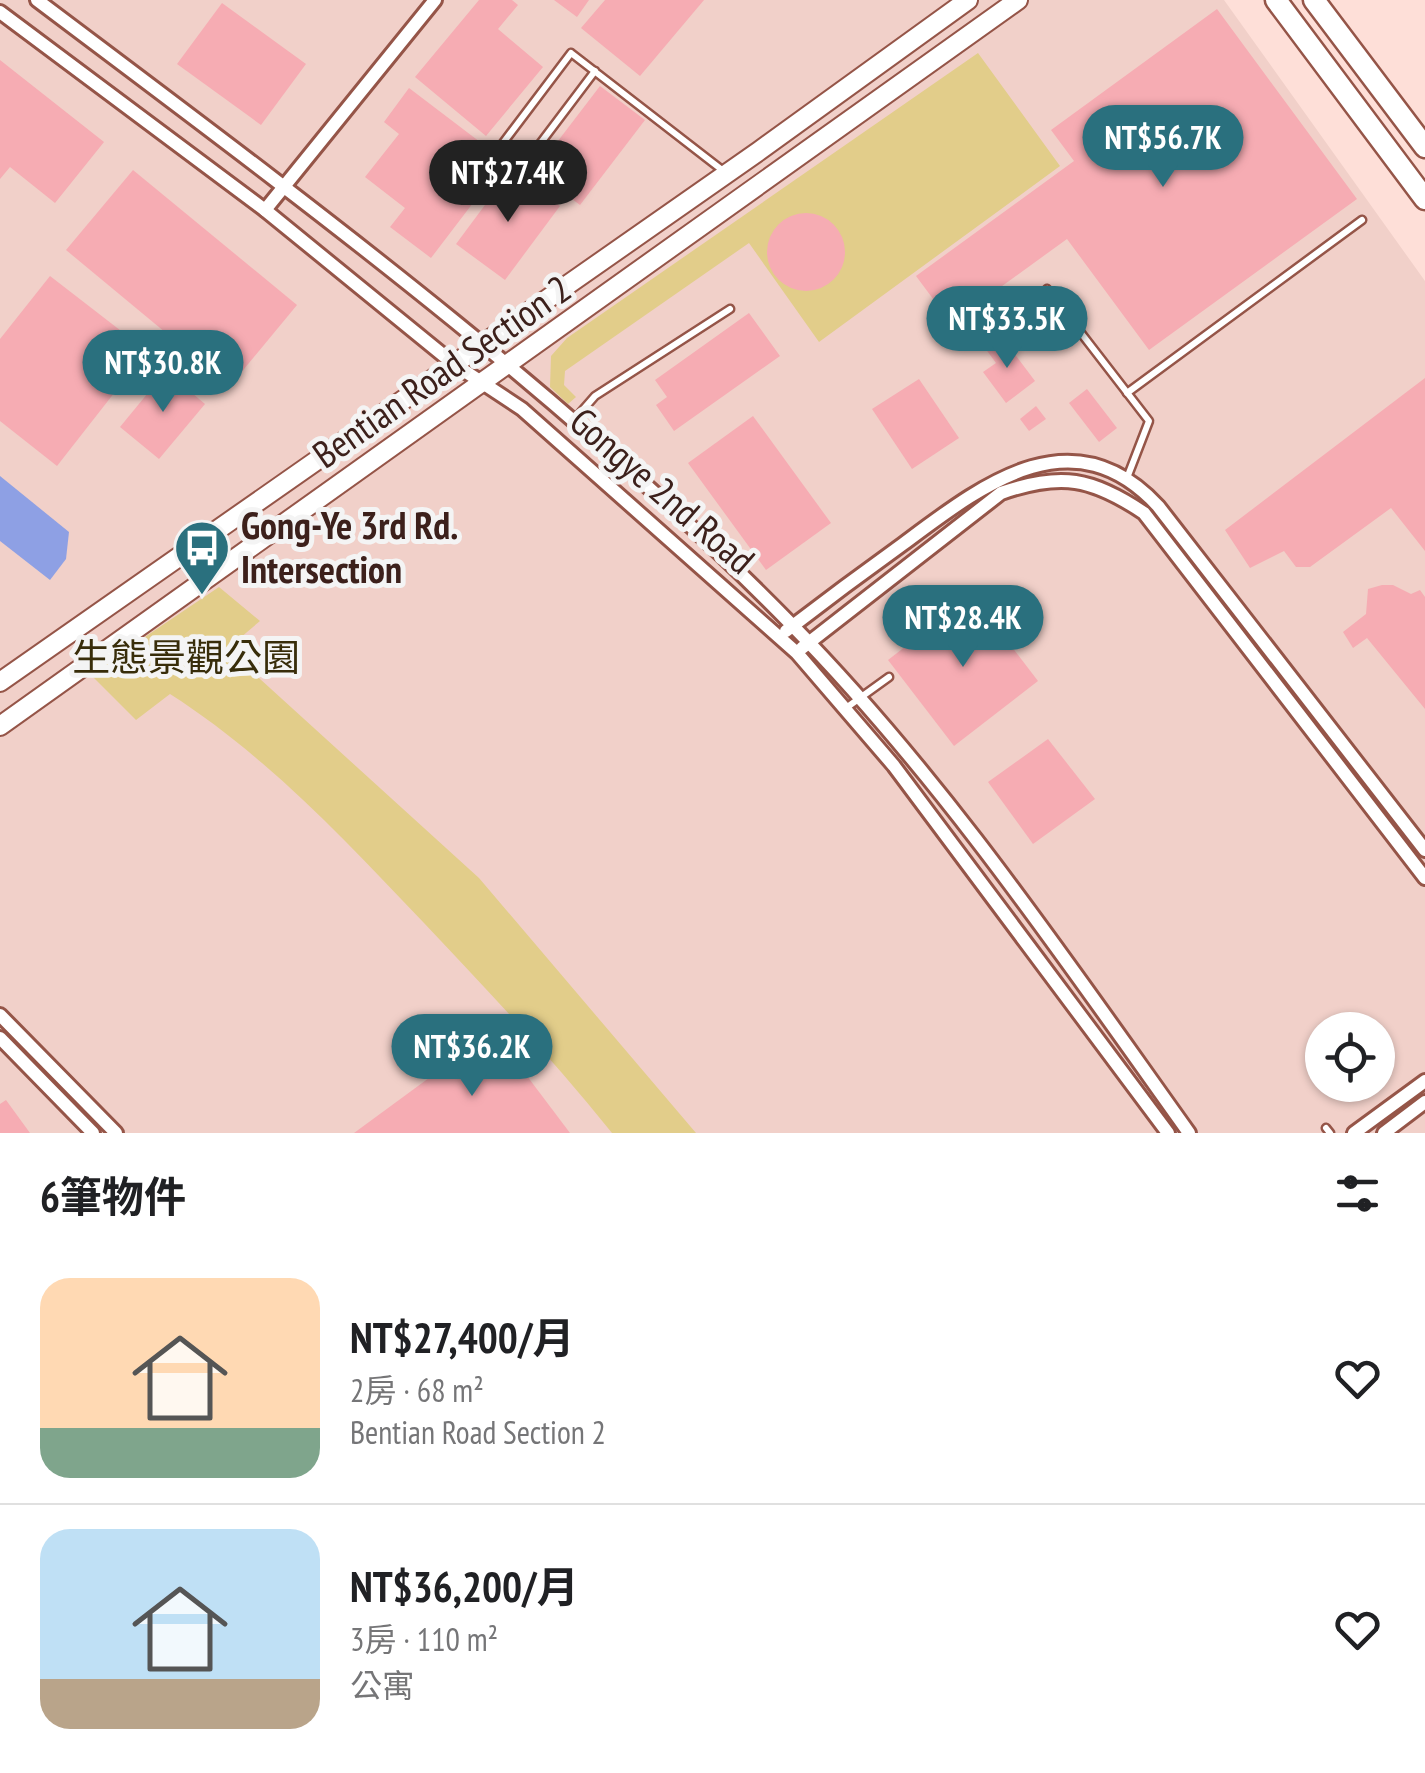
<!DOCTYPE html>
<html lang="zh-TW">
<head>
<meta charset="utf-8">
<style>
  :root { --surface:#fff; --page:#f6f6f6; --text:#202124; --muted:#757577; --line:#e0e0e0; --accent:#2a707e }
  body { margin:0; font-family:"PT Sans Narrow","Noto Sans TC",sans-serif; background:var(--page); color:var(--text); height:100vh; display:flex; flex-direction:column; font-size:38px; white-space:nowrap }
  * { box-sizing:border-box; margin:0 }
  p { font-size:32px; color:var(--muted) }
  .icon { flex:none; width:55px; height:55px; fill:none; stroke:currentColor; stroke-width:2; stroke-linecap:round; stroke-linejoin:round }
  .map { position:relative; height:1133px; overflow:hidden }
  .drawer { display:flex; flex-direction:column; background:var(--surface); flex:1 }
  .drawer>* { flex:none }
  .buttons { position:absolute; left:1305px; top:1012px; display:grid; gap:20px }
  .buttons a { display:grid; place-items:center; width:90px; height:90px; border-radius:50%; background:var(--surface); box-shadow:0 2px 8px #0004; font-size:50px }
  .price { position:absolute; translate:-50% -85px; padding:0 22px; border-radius:35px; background:var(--accent); color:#fff; font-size:32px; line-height:65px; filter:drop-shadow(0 2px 5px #0008) }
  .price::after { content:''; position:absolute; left:50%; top:60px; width:30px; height:22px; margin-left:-15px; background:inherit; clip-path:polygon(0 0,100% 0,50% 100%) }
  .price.current { background:#222; color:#fff }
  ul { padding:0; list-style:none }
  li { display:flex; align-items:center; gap:30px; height:250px; padding:0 40px }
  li+li { border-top:2px solid var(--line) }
  li span { display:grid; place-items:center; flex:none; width:280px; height:200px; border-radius:30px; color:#555 }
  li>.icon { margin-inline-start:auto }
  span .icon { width:120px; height:120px; fill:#fffc; stroke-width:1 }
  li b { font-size:42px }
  h2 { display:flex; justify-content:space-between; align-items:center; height:120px; padding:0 40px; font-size:42px }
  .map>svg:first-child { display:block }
</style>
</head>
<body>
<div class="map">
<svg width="1425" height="1133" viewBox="0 0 1425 1133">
  <rect width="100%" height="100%" fill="#fedfd8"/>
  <path fill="#f1d0c9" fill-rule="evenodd" d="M0,0H1224L1425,281V1133H0ZM1322,1030H1378V1085H1322Z"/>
  <g fill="#e2cd8a">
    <path d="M978,53L1060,166L819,342L749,243L565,371L564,385L576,397L568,404L550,387L551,356L567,338Z"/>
    <path d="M219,587L260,621L227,649L479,878L696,1133H612C553,1059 489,992 424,923C345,840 267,756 170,694L136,720L90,674Z"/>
  </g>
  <path fill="#8ea0e4" d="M0,476L69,532L66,559L50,580L0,541Z"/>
  <g fill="#f6acb3">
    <path d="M479,0H512L518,5L498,29L543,67L486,136L415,77Z"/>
    <path d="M554,0H589L577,17Z"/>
    <path d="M605,0H704L640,76L581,28Z"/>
    <path d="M222,3L306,64L261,125L177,64Z"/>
    <path d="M1217,9L1357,199L1149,350L1067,239L951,323L916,276L1074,161L1051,130Z"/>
    <path d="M0,60L104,142L55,203L10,167L0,179Z"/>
    <path d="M600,86L645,120L580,205L535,171Z"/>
    <path d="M409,88L505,161L431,258L390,227L405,208L365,177L399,134L384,122Z"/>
    <path d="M133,170L297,305L230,386L66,250Z"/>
    <path d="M511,170L560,206L505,280L456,244Z"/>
    <circle cx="806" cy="252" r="39"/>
    <path d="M50,276L147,351L57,466L0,421V339Z"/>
    <path d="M749,313L780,356L674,431L656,405L667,397L655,380Z"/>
    <path d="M1001,336L1035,381L1006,403L983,372L996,363L985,348Z"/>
    <path d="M166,371L205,404L159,459L120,427Z"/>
    <path d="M1425,378V551L1391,508L1310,567H1296L1284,551L1250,568L1225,530Z"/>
    <path d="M919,379L959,438L912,469L872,409Z"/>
    <path d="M1087,389L1117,428L1099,442L1069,403Z"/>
    <path d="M1036,406L1046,419L1029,431L1020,419Z"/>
    <path d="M753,416L831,523L766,570L688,463Z"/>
    <path d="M1382,585H1393L1411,594L1420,590L1425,597V709L1367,638L1353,648L1343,632L1366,614L1368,589Z"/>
    <path d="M972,595L1038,681L954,746L888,660Z"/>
    <path d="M1048,739L1095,799L1033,844L988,782Z"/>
    <path d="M493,1031L570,1133H354Z"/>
    <path d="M6,1100L30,1133H0V1104Z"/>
  </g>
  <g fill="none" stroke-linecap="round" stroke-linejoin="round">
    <g stroke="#955548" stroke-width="11">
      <g id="lane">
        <path d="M595,71L527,161L503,143L571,53L726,173"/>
        <path d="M1047,289L1149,421L1127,478"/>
        <path d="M1127,393L1362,220"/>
        <path d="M574,420L595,396L730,309"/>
        <path d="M846,708L889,677"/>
        <path d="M1326,1128L1330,1133"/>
      </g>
    </g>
    <g stroke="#955548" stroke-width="18">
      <g id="street">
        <path d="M37,0C297,196 564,392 792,625C943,779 1064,958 1189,1133"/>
        <path d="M0,12L265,210L454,364L522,409L797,653L894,766L1168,1133"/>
        <path d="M265,210L435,0"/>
        <path d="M786,631C825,601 864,572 903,544C981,486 1072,413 1158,506L1425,850"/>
        <path d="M802,648L1001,493C1061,472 1092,478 1144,513L1425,878"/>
        <path d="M0,1015L116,1133"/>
        <path d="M0,1038L93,1133"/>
        <path d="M1354,1133L1425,1081"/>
        <path d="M1384,1133L1425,1102"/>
      </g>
    </g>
    <g stroke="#955548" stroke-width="22">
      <g id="secondary">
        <path d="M0,682L759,151L968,0"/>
        <path d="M0,726L1018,0"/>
      </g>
    </g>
    <g stroke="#955548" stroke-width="25">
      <g id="primary">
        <path d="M1276,0L1425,199"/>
        <path d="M1314,0L1425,147"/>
      </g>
    </g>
    <use href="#lane" stroke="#fff" stroke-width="6"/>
    <use href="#street" stroke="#fff" stroke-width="12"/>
    <use href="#secondary" stroke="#fff" stroke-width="18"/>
    <use href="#primary" stroke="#fff" stroke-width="20"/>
  </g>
  <defs>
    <g id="bus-pin" transform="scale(2.875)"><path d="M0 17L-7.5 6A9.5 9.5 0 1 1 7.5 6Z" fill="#2a707e" stroke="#f4f4f4"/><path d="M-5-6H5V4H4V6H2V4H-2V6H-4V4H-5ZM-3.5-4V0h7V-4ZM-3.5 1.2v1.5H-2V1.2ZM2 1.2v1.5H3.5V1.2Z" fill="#fff"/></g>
  </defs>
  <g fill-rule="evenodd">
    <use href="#bus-pin" x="202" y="548"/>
  </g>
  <g text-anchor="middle" stroke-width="10" stroke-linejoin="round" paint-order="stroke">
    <g font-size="38" fill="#3c201b" stroke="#f4f4f4">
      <text transform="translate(442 372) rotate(-35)" y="13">Bentian Road Section 2</text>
      <text transform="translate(662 491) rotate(41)" y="13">Gongye 2nd Road</text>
    </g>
    <g font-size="38" font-weight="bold" fill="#3c201b" stroke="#f4f4f4" text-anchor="start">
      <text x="241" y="539">Gong-Ye 3rd Rd.<tspan x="241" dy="44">Intersection</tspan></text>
    </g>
    <g font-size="38" fill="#382d0a" stroke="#f4f4f4">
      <text x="186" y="671">生態景觀公園</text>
    </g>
  </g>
</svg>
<div class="buttons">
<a><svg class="icon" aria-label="locate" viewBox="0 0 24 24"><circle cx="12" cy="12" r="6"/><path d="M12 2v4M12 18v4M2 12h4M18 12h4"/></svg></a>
</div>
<b class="price" style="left:1163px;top:190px">NT$56.7K</b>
<b class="price current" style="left:508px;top:225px">NT$27.4K</b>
<b class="price" style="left:1007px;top:371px">NT$33.5K</b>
<b class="price" style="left:163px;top:415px">NT$30.8K</b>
<b class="price" style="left:963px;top:670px">NT$28.4K</b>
<b class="price" style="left:472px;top:1099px">NT$36.2K</b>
</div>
<section class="drawer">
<h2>6筆物件<svg class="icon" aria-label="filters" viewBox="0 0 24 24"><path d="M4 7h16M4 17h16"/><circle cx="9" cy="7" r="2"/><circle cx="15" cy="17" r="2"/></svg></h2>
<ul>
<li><span style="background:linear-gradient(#ffd9b3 75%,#7fa58c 0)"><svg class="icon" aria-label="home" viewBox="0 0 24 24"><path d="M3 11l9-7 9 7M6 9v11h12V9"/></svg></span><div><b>NT$27,400/月</b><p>2房 · 68 m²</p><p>Bentian Road Section 2</p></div><svg class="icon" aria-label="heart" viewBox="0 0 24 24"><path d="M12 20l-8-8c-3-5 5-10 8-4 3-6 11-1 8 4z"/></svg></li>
<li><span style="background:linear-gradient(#bfe0f5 75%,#b9a48a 0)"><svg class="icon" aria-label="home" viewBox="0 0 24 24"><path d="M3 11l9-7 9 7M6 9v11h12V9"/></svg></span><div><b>NT$36,200/月</b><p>3房 · 110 m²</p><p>公寓</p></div><svg class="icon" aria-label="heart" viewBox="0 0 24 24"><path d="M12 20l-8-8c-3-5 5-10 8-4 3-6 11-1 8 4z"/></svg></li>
</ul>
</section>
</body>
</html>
